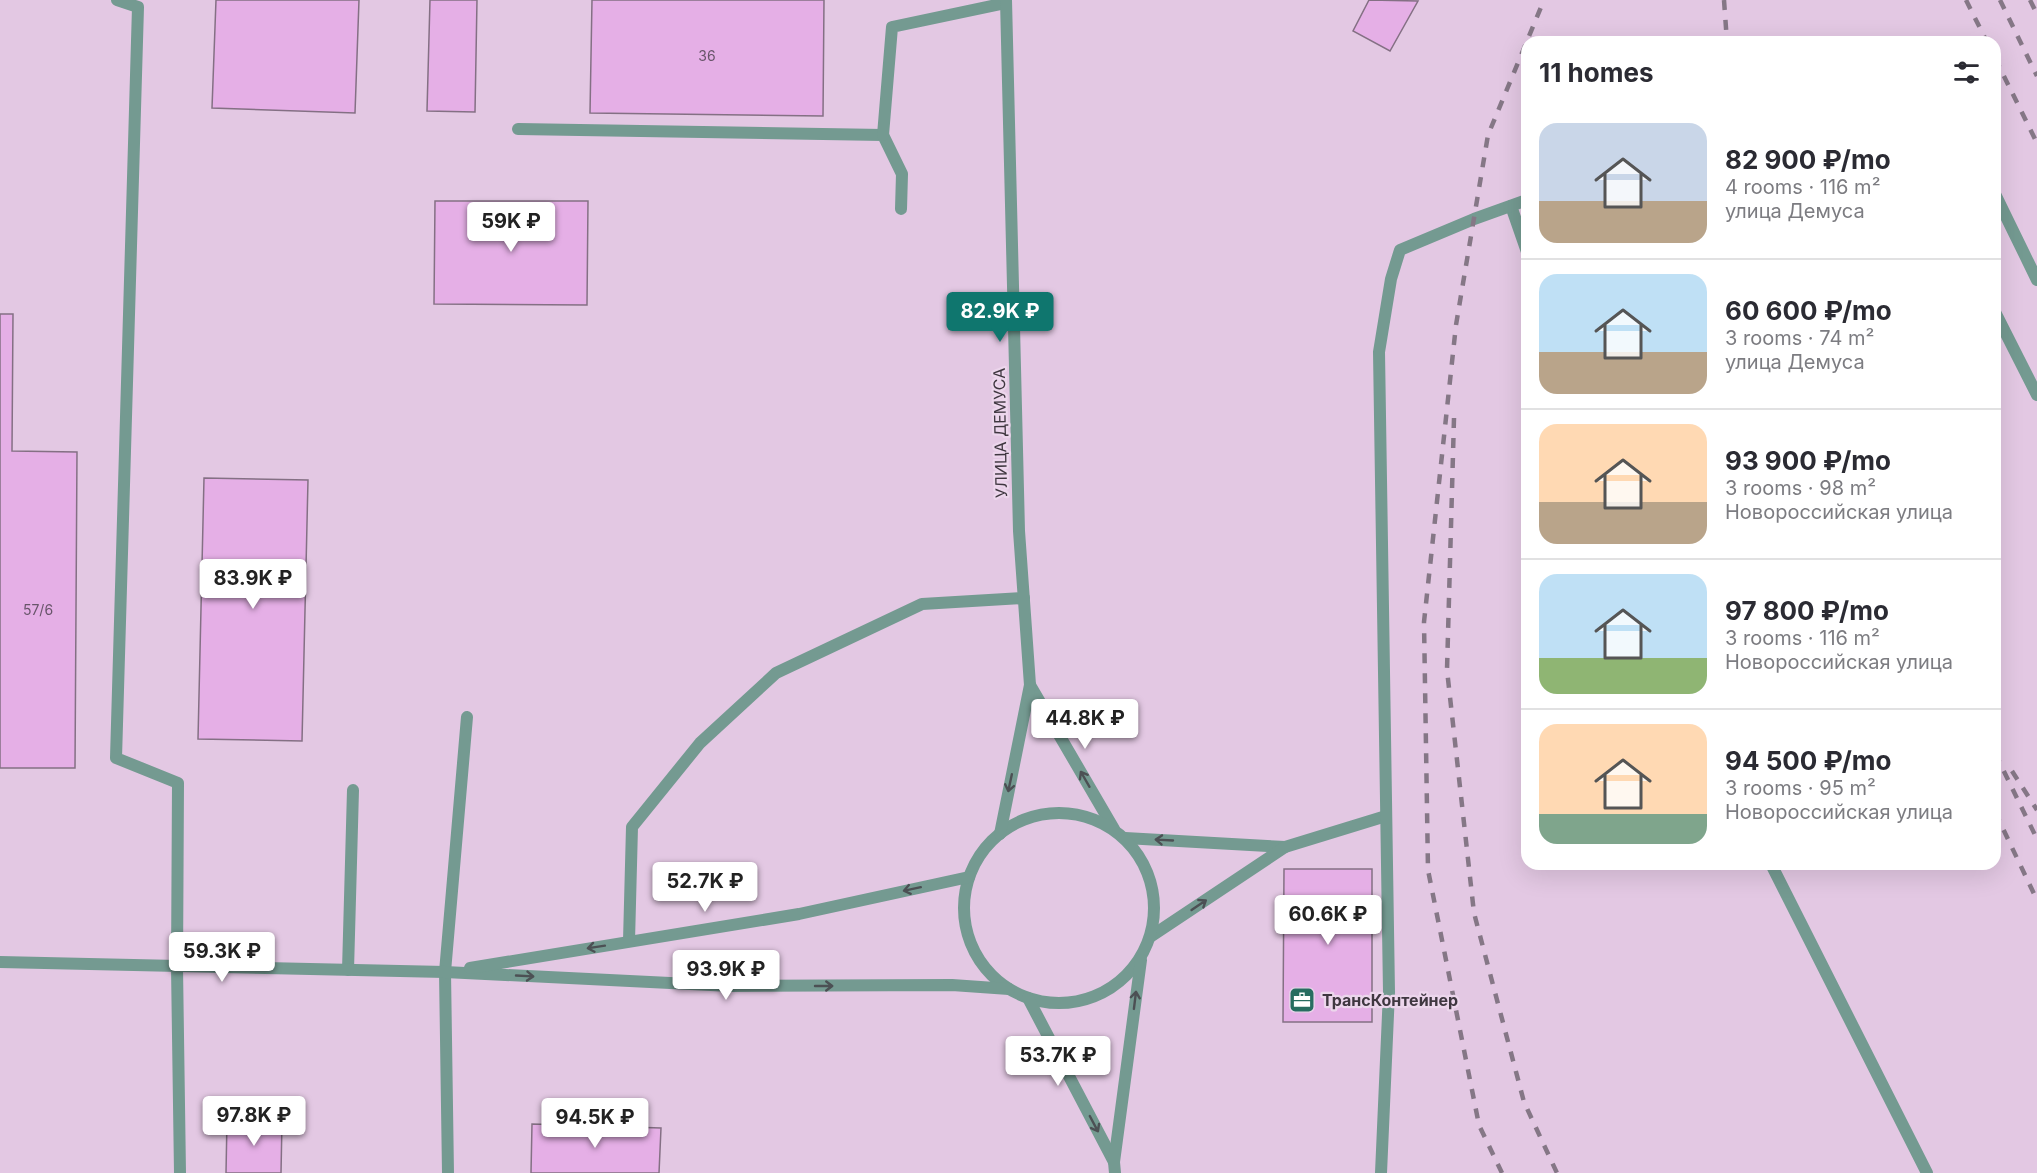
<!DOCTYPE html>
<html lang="en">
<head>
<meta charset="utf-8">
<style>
  :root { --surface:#fff; --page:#f2f2f3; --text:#2b2b33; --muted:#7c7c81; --line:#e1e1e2; --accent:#0f766e }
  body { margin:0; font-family:Inter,sans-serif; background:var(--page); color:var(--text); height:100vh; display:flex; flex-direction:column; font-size:22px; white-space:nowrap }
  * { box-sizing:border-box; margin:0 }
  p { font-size:20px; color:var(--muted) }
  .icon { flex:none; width:33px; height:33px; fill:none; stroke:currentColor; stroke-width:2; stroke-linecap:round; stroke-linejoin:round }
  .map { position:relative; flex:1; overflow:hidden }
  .panel { position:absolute; left:1521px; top:36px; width:480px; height:834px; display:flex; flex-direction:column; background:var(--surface); border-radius:18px; box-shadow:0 6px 24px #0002 }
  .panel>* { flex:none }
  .price { position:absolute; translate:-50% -51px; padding:0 14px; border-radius:6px; background:#fff; color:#222; font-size:20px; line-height:39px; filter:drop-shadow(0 2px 3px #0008) }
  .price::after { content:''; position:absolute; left:50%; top:36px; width:18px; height:14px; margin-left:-9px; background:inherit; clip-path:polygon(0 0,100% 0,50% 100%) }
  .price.on { background:var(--accent); color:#fff }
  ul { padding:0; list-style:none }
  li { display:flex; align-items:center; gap:18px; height:150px; padding:0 18px }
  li+li { border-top:2px solid var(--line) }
  li span { display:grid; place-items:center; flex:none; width:168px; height:120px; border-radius:18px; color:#555 }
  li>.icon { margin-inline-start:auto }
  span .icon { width:72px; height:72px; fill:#fffc; stroke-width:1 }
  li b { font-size:26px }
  h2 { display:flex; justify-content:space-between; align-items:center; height:72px; padding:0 18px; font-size:26px }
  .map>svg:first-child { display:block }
</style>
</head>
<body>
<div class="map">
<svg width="2037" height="1173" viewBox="0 0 2037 1173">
  <rect width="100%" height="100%" fill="#ecd6ec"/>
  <path fill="#e3c8e3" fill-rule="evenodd" d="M0,0H2037V1173H0ZM1527,42H1995V864H1527Z"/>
  <g fill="#e5afe6" stroke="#847084" stroke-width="1.5">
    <path d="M216,0H359L355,113L212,108Z"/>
    <path d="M430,0H477L475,112L427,111Z"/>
    <path d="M592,0H824L823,116L590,113Z"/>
    <path d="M1369,0L1418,1L1390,51L1353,31Z"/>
    <path d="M435,201H588L587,305L434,304Z"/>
    <path d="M0,314H13L12,451L77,452L75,768H0Z"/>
    <path d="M204,478L308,480L302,741L198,739Z"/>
    <path d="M1284,869H1372V1022H1283Z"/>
    <path d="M227,1120L282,1121L281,1173H226Z"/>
    <path d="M532,1124L661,1128L659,1173H531Z"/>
  </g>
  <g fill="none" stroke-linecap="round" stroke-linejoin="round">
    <g stroke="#749a91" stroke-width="12">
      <path d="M117,0L138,7L116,758L178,783L177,967L180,1173"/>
      <path d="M518,129L883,135L902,174L901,209"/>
      <path d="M883,135L892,27L1006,3"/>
      <path d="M1995,194L2037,280"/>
      <path d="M1511,206L1527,252"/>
      <path d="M1995,312L2037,395"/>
      <path d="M1125,838L1285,847"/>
      <path d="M1771,864L1927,1173"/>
      <path d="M1150,937L1285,847L1386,816"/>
      <path d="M629,941L632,827L700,743L776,673L922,604L1024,598"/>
      <path d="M348,970L353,790"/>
      <path d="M448,1173L445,972L467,717"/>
      <path d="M1381,1173L1389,992L1379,352L1391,279L1400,250L1474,219L1527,200"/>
    </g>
    <g stroke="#749a91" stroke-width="12">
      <path d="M1030,685L1114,829"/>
      <circle cx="1059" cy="908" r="95"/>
      <path d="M1000,834L1030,685L1019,531L1006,0"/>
      <path d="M0,962L445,972L731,986L952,985L1009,989"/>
      <path d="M470,968L799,914L969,877"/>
      <path d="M1028,998L1114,1162"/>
      <path d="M1115,1173L1114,1162L1141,960"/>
    </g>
    <g stroke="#857786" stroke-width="4.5" stroke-dasharray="10 10" stroke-linecap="butt">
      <path d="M1724,0L1727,42"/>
      <path d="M1966,0L1987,42"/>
      <path d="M2000,0L2037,76"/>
      <path d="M2030,0L2037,14"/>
      <path d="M1995,58L2037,143"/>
      <path d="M1454,418L1447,670L1474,913L1524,1102L1557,1173"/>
      <path d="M1995,753L2037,839"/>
      <path d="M2012,771L2037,810"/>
      <path d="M1995,812L2037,900"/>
      <path d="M1502,1173L1479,1125L1428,870L1424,622L1456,325L1488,135L1544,0"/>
    </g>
  </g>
  <defs><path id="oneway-shaft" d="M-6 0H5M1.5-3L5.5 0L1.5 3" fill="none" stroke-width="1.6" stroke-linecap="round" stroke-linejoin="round" transform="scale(1.5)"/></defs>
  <g stroke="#4c5054">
    <use href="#oneway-shaft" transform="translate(1085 779) rotate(-120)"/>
    <use href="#oneway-shaft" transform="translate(1010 783) rotate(102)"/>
    <use href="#oneway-shaft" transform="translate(1164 840) rotate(-177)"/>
    <use href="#oneway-shaft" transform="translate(912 889) rotate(168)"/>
    <use href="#oneway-shaft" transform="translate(1199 905) rotate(-34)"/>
    <use href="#oneway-shaft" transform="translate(596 947) rotate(171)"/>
    <use href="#oneway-shaft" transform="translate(525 976) rotate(3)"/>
    <use href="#oneway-shaft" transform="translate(824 986)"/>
    <use href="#oneway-shaft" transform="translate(1135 1000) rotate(-83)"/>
    <use href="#oneway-shaft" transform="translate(1094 1124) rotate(62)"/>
  </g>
  <defs>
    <g id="office-square" transform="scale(1.35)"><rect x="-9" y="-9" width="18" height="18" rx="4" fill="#276d60" stroke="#ecd6ec"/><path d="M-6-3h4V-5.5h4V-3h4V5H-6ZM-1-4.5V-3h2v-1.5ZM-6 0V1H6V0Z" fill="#fff"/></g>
  </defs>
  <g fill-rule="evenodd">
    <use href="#office-square" x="1302" y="1000"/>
  </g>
  <g text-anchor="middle" stroke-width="4.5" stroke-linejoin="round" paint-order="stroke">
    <g font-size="14" fill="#68556a">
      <text x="707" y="61">36</text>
      <text x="38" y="615">57/6</text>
    </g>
    <g font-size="16" fill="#3f3740" stroke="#ecd6ec">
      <text transform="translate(1000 433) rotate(-91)" y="6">УЛИЦА ДЕМУСА</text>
    </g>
    <g font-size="16" font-weight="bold" fill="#3f3740" stroke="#ecd6ec" text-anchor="start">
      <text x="1322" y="1006">ТрансКонтейнер</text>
    </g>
  </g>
</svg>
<b class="price" style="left:511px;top:253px">59K ₽</b>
<b class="price on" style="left:1000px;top:343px">82.9K ₽</b>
<b class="price" style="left:253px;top:610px">83.9K ₽</b>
<b class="price" style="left:1085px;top:750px">44.8K ₽</b>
<b class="price" style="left:705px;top:913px">52.7K ₽</b>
<b class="price" style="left:1328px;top:946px">60.6K ₽</b>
<b class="price" style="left:222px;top:983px">59.3K ₽</b>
<b class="price" style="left:726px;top:1001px">93.9K ₽</b>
<b class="price" style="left:1058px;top:1087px">53.7K ₽</b>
<b class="price" style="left:254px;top:1147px">97.8K ₽</b>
<b class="price" style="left:595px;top:1149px">94.5K ₽</b>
<section class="panel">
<h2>11 homes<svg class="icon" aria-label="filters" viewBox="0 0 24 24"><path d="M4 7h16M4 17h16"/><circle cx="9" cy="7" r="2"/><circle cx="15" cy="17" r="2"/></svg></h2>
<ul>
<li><span style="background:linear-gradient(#c9d6e8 65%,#b9a48a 0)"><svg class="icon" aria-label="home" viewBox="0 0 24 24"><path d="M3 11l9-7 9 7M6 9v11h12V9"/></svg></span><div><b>82 900 ₽/mo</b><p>4 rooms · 116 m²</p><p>улица Демуса</p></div></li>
<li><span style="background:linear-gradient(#bfe0f5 65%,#b9a48a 0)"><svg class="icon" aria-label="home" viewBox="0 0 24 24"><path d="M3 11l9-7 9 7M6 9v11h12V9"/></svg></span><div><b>60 600 ₽/mo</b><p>3 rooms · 74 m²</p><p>улица Демуса</p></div></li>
<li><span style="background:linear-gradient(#ffd9b3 65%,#b9a48a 0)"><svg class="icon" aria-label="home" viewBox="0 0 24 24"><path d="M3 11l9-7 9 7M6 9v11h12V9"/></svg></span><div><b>93 900 ₽/mo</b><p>3 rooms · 98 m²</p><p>Новороссийская улица</p></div></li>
<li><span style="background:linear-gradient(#bfe0f5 70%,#8fb573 0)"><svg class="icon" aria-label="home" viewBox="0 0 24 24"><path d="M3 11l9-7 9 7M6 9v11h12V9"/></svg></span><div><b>97 800 ₽/mo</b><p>3 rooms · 116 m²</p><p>Новороссийская улица</p></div></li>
<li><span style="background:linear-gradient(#ffd9b3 75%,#7fa58c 0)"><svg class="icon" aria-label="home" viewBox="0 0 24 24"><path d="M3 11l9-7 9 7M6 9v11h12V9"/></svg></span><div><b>94 500 ₽/mo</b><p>3 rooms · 95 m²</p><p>Новороссийская улица</p></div></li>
</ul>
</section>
</div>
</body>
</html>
